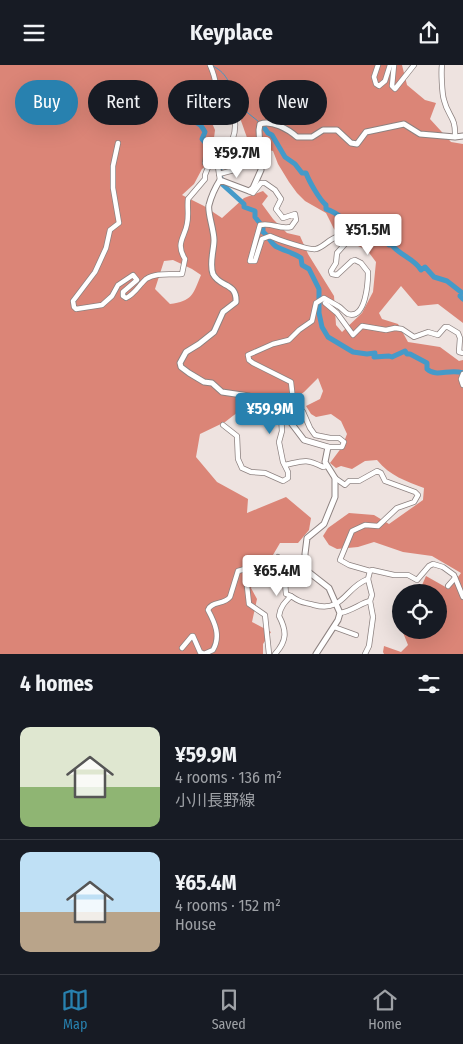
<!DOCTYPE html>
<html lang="en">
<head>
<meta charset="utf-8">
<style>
  :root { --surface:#171b24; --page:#20242c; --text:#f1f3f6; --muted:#9ea1a6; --line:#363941; --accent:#2881af }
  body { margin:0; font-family:"Fira Sans Condensed","Noto Sans JP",sans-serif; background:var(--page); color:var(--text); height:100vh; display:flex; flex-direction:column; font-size:19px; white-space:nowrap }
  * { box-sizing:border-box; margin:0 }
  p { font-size:16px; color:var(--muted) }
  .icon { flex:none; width:28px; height:28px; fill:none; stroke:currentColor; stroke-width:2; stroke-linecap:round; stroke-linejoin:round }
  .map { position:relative; height:589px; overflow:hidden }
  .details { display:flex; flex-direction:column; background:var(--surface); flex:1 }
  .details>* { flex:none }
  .top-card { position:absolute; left:15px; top:15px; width:434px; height:45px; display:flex; gap:10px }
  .buttons { position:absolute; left:392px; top:519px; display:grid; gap:10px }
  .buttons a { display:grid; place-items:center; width:55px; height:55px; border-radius:50%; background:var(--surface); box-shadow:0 5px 20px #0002; font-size:25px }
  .price { position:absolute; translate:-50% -42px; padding:0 11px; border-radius:5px; background:#fff; color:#222; font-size:16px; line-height:32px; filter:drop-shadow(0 1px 2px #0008) }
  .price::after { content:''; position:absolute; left:50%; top:30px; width:15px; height:11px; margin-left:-8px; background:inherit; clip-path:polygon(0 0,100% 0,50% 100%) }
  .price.current { background:var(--accent); color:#fff }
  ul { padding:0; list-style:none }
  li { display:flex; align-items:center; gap:15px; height:125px; padding:0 20px }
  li+li { border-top:1px solid var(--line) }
  li span { display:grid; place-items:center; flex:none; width:140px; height:100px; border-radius:10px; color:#555 }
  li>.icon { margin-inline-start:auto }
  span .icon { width:60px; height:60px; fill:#fffc; stroke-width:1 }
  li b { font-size:21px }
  h2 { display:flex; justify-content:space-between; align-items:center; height:60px; padding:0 20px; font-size:21px }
  .chip { padding:0 18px; border-radius:22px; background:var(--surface); box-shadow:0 5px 20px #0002; font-size:18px; line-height:45px }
  .chip.current { background:var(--accent); color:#fff }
  header { display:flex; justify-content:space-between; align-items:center; height:65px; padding:0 20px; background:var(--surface); font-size:22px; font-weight:700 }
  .tabs { display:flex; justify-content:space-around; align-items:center; height:70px; border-top:1px solid var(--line); background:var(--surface); font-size:14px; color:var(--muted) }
  .tabs a { display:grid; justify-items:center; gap:2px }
  .tabs .current { color:var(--accent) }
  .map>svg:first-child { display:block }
</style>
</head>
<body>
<header><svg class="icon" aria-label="menu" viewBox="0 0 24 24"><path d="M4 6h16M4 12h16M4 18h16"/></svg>Keyplace<svg class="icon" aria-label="share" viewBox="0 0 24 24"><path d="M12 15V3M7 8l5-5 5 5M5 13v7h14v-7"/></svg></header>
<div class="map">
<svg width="463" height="589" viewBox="0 0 463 589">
  <rect width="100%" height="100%" fill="#eee3e0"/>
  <path fill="#db8577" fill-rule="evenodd" d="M0,0H402L407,20L425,35L436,38L430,54L451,77L463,79V258L438,239L418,241L401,221L379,248L382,254L398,259L408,277L440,282L459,296L463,295V589H384L383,587L384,581L401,587L408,580L402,565H439V528L419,527L426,511L449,524L461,508L432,491L403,487L374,477L358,482L337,484L329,480L323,471L328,463L349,448L374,450L389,459L423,435L424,423C406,416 390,411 377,395L365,396L352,404L341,401L336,403L330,398L342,382L347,369L341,356L331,349L316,352L311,349L306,341L320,334L323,326L318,313L304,327L288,339L292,346L286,359L273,356L267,357L254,339L238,347L225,357L200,369L196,392L217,417L248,434L247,448L286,432L311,453L309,465L298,478H280L263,507L255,514L251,523L257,534L252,557L271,567L263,579V589H0ZM210,31C240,35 239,54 250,80L273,86L278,99L289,117L297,128L305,136L326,148L334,164L349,177L367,185L376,197L373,227L362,248L342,267L336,260L334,231L308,189L300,171L287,168L273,154L262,139L268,131L263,126L244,133L222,153L204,141L182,130L194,119L202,104L224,87L214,73L215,65L203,37ZM173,195L192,204L201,210C193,230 192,236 170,239L155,224L164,196Z"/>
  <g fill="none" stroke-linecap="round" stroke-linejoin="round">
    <g stroke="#449ac9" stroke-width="1">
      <path d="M213,1C230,10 228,20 237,35C242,45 251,50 259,57"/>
      <path d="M186,30L187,33"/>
    </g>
    <g stroke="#449ac9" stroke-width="5">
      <path d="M187,33V48L190,55C199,59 200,58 205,67L202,74C207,79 218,98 220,105"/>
      <path d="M263,61L268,68L272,70L285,92L295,99L302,108H306C309,116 319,134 326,140V144C337,147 345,156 353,161C359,165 365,166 371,170L376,169L381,174L387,177L389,180H392C399,190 415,194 421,205L425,202L434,212L447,216L461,227L460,231L463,234"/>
      <path d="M221,113L222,119L244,139V142L255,146V152L263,162V167C269,171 271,179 277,182C285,186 294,188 301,193L302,200L309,204L319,224V248L322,262L328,272L353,287L367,289L375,288L374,292L389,291L392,292L405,286L407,289H410L427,298V304C436,313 450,303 463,308"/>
    </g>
    <g stroke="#8d8280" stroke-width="6">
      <g id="minor">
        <path d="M378,0L374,12L376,19L379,21L385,16L390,0"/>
        <path d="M394,0L392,21L395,24L414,0"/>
        <path d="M442,0C441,6 442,29 444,35C448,52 456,51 455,72"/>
        <path d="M118,78L113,101V123L119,158L110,165L106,183L95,207L73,236L74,242L76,244L102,240L112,231L118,220L133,210L137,215L123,227V231L126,233C135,229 139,220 146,214C156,207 171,210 182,209L185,194C175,178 185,172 187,159C189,151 187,142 188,134L205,114V110L211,95L218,102L220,115"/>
        <path d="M208,102L205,98L207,85L210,82C215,83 221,84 226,82C238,74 238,46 227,39C218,49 209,56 196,47L197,42C201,41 206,41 209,40C222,32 214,9 210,0"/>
        <path d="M219,109L234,105L237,100"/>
        <path d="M249,126L253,128L261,118H265L275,125L281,134L276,144L283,153L295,149L296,155L291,162C279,165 272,157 260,160L250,196H255L262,174L270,171C276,174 311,186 316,184C324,182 329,174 337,172L345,179L337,188L336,198L331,206L332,209L337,210L352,196L355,195L361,198L368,207C368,217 366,255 348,249C344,247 342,243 338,241C333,238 329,236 324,233L316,238L312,256L299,265L289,275L273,279L248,290L249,295L253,298L291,317L293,335L303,347L310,363L315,370L330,373H339L344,377L342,382H328"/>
        <path d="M325,238L337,248L353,270L362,261L386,265L395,263L402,264L414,272L428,267L438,270L445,262H448L458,268L460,273L459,287L463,288"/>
        <path d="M463,309L461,314L463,320"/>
        <path d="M223,360L237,371L238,394L242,403L251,407L265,408L283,416L288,413V407L283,397L279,377L282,366L281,351L277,344L269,339"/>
        <path d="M285,400C303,396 305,393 323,402L326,401"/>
        <path d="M335,413L345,420L349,416H359L377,406L381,408L385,416L415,427L418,430L414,437L397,443L378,461L365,460L352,466L340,495L349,500L370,506L372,505L394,510H408L417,515L429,501L433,499L443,502L454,510L463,532"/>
        <path d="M278,492L269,507L285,518L286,529L291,531"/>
        <path d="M448,521L455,513"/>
        <path d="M340,548C352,546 361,538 370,536"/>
        <path d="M334,562L356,570"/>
        <path d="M182,583L192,571H193L200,587L204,589L213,585C221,571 215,558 208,545C211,536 224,540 230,532L238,506L245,504L248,509L247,521L249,539L265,550L269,589"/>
        <path d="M275,589C287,576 287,566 279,551C280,542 285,537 291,531C301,538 303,537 314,540C344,548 345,522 368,514L370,506"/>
        <path d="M365,589L369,581L373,552L370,536L372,530L368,514"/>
      </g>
    </g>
    <g stroke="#8d8280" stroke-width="7">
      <path id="major" d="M316,589L338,555L340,548L329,523L306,505L305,489L307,473L324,459L335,432V413L325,397L328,382L304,375L279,342L249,331L222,327L212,318L204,317L189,308L181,302L180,298L186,287L199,279L214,267L223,247L236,237C237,217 220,223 213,209C209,199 214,185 214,175C214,165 207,146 209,140C211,132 215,123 220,115L249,126L253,123L261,105L259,65L260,59C272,55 288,64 297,72H312L323,65H337L351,78L357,79L366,67L404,59L420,69L455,72L463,71"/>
    </g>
    <use href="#minor" stroke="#fff" stroke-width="4.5"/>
    <use href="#major" stroke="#fff" stroke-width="5"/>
  </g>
</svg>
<div class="buttons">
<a><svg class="icon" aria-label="locate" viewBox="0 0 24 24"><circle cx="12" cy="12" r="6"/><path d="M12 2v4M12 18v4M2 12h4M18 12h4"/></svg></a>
</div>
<b class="price" style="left:237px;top:114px">¥59.7M</b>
<b class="price" style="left:368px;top:191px">¥51.5M</b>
<b class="price current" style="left:270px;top:370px">¥59.9M</b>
<b class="price" style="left:277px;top:532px">¥65.4M</b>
<div class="top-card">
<a class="chip current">Buy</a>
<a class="chip">Rent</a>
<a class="chip">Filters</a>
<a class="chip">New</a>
</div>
</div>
<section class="details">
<h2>4 homes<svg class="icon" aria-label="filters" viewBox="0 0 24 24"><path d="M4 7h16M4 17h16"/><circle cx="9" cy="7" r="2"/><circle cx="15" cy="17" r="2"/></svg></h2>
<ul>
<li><span style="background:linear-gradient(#dfe7d0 60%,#8fb573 0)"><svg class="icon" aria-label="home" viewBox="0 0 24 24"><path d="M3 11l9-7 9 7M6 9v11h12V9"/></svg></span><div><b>¥59.9M</b><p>4 rooms · 136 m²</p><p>小川長野線</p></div></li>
<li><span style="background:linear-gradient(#bfe0f5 60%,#b9a48a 0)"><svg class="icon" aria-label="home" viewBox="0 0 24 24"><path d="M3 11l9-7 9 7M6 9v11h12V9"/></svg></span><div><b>¥65.4M</b><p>4 rooms · 152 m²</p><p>House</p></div></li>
</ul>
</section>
<nav class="tabs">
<a class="current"><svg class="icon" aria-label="map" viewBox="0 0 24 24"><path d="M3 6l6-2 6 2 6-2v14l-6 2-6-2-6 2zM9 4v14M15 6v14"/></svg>Map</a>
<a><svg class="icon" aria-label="saved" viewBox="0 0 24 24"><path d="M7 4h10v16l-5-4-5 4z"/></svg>Saved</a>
<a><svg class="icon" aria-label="home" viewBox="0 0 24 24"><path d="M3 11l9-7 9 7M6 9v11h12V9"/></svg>Home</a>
</nav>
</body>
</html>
